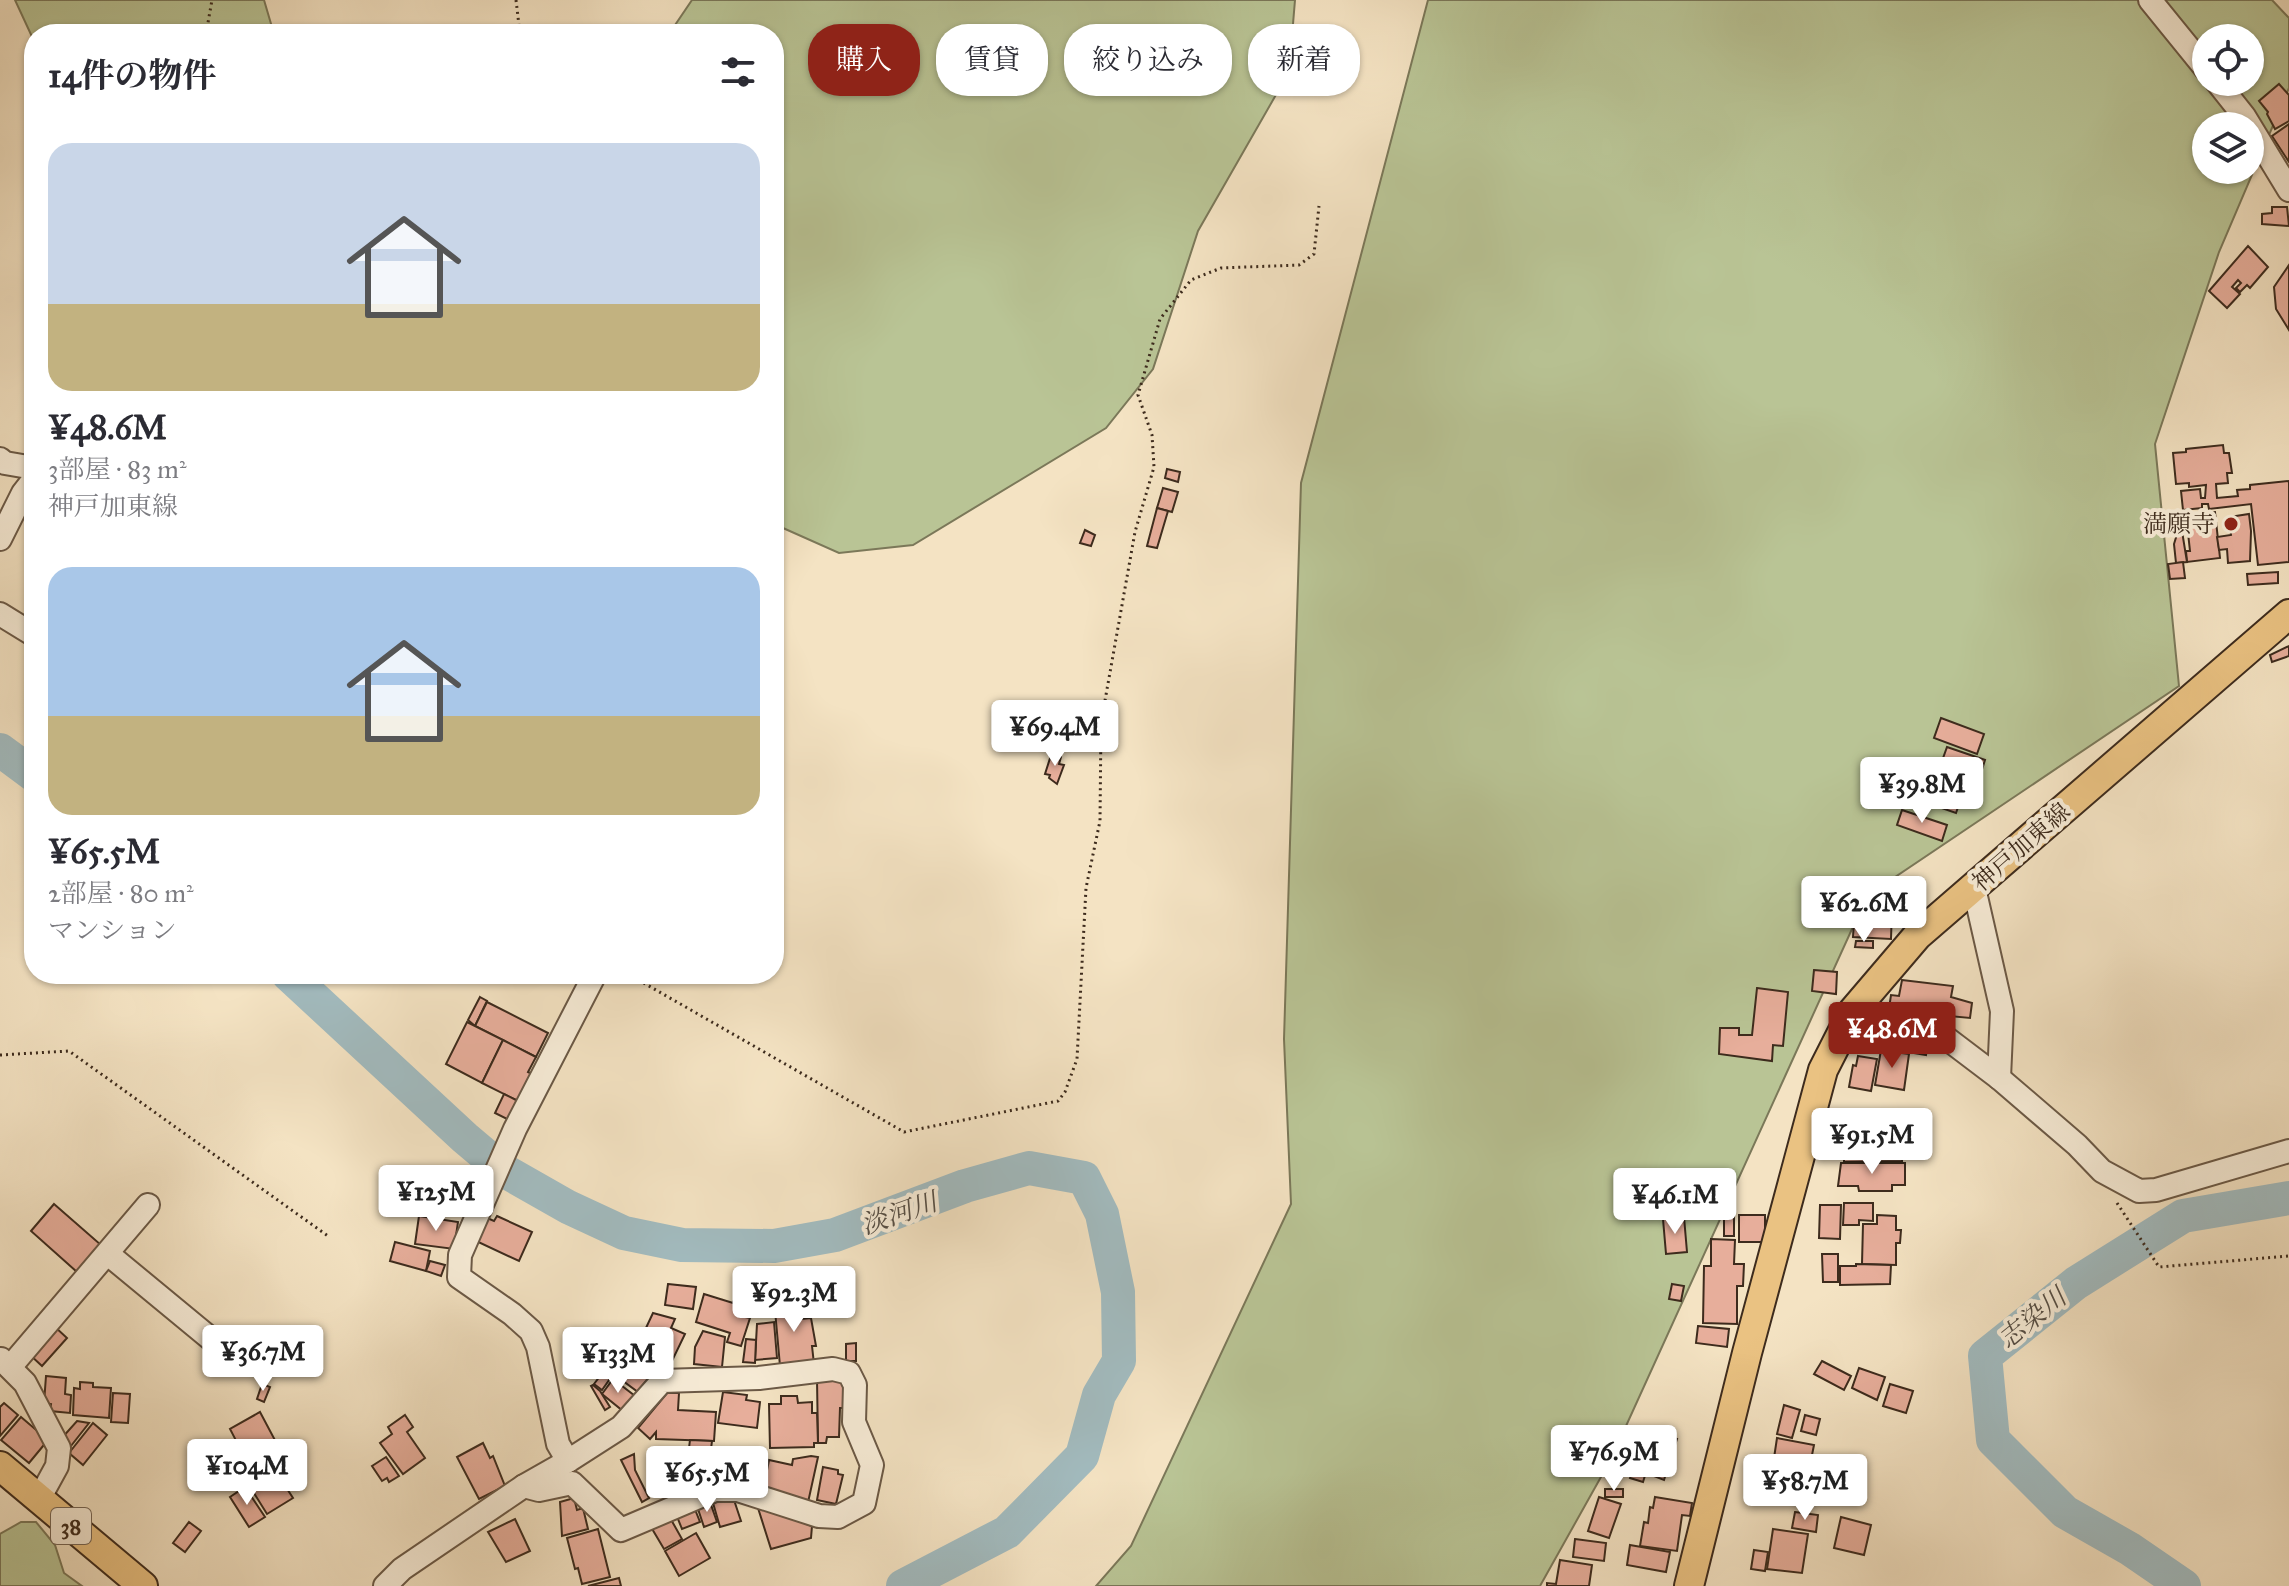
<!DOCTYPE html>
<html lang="ja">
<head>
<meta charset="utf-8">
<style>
  :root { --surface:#fff; --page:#f2f2f3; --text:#2b2b33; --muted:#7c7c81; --accent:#8f2418 }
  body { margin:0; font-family:"IM FELL Great Primer","Noto Serif JP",serif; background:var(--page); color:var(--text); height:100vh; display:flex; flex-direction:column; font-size:30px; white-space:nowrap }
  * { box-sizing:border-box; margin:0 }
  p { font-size:26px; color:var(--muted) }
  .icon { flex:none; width:44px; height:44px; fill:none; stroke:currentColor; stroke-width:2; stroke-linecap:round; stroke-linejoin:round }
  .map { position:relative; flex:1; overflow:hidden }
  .drawer { position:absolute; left:24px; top:24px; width:760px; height:960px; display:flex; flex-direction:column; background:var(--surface); border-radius:32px; box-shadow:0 2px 6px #0004 }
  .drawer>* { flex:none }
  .hud { position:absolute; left:808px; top:24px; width:760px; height:72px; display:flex; gap:16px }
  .buttons { position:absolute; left:2192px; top:24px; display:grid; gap:16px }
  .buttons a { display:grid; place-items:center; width:72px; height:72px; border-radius:50%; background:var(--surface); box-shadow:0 2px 6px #0004; font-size:40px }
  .price { position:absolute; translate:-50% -68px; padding:0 18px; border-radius:8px; background:#fff; color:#222; font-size:26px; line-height:52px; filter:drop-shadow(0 2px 4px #0008) }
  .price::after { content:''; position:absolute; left:50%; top:48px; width:24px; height:18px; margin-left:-12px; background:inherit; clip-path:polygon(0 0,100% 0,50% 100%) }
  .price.on { background:var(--accent); color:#fff }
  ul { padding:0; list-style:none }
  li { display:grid; align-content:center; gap:16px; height:424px; padding:0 24px }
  li span { display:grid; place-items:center; height:248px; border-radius:24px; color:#555 }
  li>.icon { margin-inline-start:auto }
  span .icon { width:144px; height:144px; fill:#fffc; stroke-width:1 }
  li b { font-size:34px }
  h2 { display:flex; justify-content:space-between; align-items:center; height:96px; padding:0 24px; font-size:34px }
  .chip { padding:0 28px; border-radius:32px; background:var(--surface); box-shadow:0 2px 6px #0004; font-size:28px; line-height:72px }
  .chip.on { background:var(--accent); color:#fff }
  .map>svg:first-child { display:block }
</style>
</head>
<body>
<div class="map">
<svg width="2289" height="1586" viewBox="0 0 2289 1586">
  <rect width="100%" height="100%" fill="#f4e3c3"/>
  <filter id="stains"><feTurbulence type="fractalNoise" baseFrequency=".0025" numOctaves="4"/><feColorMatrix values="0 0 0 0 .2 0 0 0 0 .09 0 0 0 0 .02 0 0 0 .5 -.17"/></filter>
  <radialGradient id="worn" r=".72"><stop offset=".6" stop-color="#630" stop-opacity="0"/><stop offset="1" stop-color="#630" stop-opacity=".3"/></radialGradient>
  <g fill="#b9c495" stroke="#7b7859" stroke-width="2" fill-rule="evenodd">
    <path d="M15,0H264L274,34H34V41Z"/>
    <path d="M692,0H1295L1289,72L1198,231L1153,369L1106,428L913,545L839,553L774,524V34H669Z"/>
    <path d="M1428,0H2272L2289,18V88L2219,252L2155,444L2179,686L1867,896L1611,1459L1540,1586H1096L1131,1546L1291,1204L1284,1039L1301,483ZM2206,38H2250V82H2206ZM2206,126H2250V170H2206Z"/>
    <path d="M21,1522H36L55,1545L64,1573L82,1586H0V1534Z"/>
  </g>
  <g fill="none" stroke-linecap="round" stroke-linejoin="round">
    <g stroke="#a2bbbf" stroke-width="34">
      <path d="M0,750L34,775"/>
      <path d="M288,974L465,1138L503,1170L568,1207L624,1233L682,1245L774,1246L835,1235L965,1186L1029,1168L1084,1178L1102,1214L1118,1292L1119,1361L1099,1395L1082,1456L1007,1532L903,1586"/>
      <path d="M2184,1586L2130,1549L2065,1512L1993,1440L1985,1356L2076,1283L2183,1216L2289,1198"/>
    </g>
  </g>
  <g fill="#e7ae9b" stroke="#3d2b1d" stroke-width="2">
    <path d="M2279,84L2289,95V121L2275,129L2267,114L2268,112L2259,101Z"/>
    <path d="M2289,124V162L2272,136Z"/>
    <path d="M2272,207H2287L2289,226L2262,224V214L2272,213Z"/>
    <path d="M2248,246L2268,267L2250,288L2247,285L2240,292L2236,288L2241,283L2238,280L2232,287L2240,294L2227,308L2209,291Z"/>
    <path d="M2289,265V330L2276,309L2274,287Z"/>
    <path d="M2223,445L2224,453H2229L2232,473H2227L2228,483L2216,484L2217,498L2238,496L2237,490L2250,489V485L2289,481V562L2258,565L2251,504L2209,509L2208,504H2202V508L2183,510L2181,491L2200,489L2201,498H2205L2206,485L2189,487V483L2176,484L2173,453L2186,452V449Z"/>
    <path d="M1167,469L1180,472L1178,482L1165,478Z"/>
    <path d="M1163,488L1178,492L1172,512L1157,508Z"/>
    <path d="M1157,508L1168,511L1157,548L1147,546Z"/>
    <path d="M2215,512L2220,558L2187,562L2186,551H2190L2186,515Z"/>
    <path d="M2249,514L2251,531L2250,561L2228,563L2227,549L2219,550L2217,537L2231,535L2229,517Z"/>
    <path d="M1085,530L1095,535L1091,546L1080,543Z"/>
    <path d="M2178,531H2182L2187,562L2176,563L2174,544Z"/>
    <path d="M2183,562L2185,578L2170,579L2168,564Z"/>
    <path d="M2278,572V583L2248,585L2247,574Z"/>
    <path d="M2289,646V656L2272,662L2270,655Z"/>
    <path d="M1941,718L1984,734L1977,754L1934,738Z"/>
    <path d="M1947,747L1985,760L1979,779L1969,775L1956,813L1927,803Z"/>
    <path d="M1052,752L1061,757L1059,764L1064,765L1057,784L1049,778L1050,775L1045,774Z"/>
    <path d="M1902,810L1947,825L1942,841L1897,825Z"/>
    <path d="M1855,907L1892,908L1891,939L1853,937Z"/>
    <path d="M1856,941H1873V948L1855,947Z"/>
    <path d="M1814,970L1837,972L1836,994L1812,991Z"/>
    <path d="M1902,980L1953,986L1951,997L1972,1003L1970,1018L1939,1015L1937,1023L1888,1015L1891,995L1899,996Z"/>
    <path d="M1757,988L1788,992L1783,1046L1773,1045L1772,1061L1719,1054L1720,1028H1739V1035H1752Z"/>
    <path d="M480,997L487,1001L475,1026L468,1020Z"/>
    <path d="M487,1002L548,1033L536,1057L475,1026Z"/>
    <path d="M467,1022L503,1040L482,1083L446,1064Z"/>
    <path d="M1871,1026L1929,1036L1926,1055L1867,1045Z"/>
    <path d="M503,1040L536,1057L528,1072L532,1074L518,1101L482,1083Z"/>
    <path d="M1881,1050L1909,1054L1904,1090L1875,1085Z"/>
    <path d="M1858,1056L1877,1059L1871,1091L1849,1087L1853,1065L1856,1066Z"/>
    <path d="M504,1094L518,1101L509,1120L495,1113Z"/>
    <path d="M1902,1147V1161L1844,1162V1149Z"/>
    <path d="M1841,1163H1905V1185H1892V1191H1859L1858,1186H1838Z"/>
    <path d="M1844,1203H1873V1221L1859,1220V1225H1843Z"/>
    <path d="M54,1204L101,1245L77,1272L31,1231Z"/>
    <path d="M1820,1205H1841L1840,1239L1819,1238Z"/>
    <rect x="1724" y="1215" width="10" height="21"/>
    <rect x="1739" y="1215" width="26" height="27"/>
    <path d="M1877,1215L1896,1216V1230H1901L1900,1243H1896V1265L1862,1264L1863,1224H1877Z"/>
    <path d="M419,1216L458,1222L454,1249L415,1244Z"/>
    <path d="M497,1216L532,1232L519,1261L474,1240L485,1217L494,1221Z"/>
    <path d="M1684,1217L1687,1252L1666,1254L1663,1219Z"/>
    <path d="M1711,1239L1735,1240L1734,1264H1744L1743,1286H1737V1324L1703,1323L1704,1266H1711Z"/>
    <path d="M395,1242L430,1251L426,1271L390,1261Z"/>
    <path d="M1822,1254H1838V1282H1823Z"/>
    <path d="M430,1261L445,1265L441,1276L426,1271Z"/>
    <path d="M1856,1264L1891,1265L1890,1284L1840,1285V1266H1856Z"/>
    <path d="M668,1284L696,1287L693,1309L665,1305Z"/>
    <path d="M1672,1284L1684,1286L1681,1301L1669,1299Z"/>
    <path d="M704,1294L733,1303L735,1297L750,1301L745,1317L750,1318L741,1346L727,1342L730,1333L696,1322Z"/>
    <path d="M800,1297L802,1313L792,1314V1320L811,1318L816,1346H812L814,1364L780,1366L774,1299Z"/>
    <path d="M653,1313L675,1319L671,1328L685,1334L671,1363L637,1347Z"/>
    <path d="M774,1322L777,1358L755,1360L757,1324Z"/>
    <path d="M54,1326L67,1338L42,1366L29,1354Z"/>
    <path d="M1698,1326L1729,1329L1727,1347L1696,1343Z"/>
    <path d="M703,1331L725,1337L722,1367L694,1364L695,1347Z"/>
    <path d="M746,1339L756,1340L755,1363L743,1362Z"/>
    <path d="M856,1343V1361H846V1344Z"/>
    <path d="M638,1352L657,1366L638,1392L619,1378Z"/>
    <path d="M1822,1361L1851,1376L1844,1390L1814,1374Z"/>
    <path d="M607,1367L614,1373L602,1390L594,1384Z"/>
    <path d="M1859,1368L1885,1377L1877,1400L1852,1388Z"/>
    <path d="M46,1376L66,1378L65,1394L71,1395L70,1413L50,1411L51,1404L44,1403Z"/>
    <path d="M613,1379L635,1396L623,1411L602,1394Z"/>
    <path d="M817,1379H840L846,1385V1408H840L839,1437H827L826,1443H818Z"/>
    <path d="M80,1382L93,1383V1387L111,1388L109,1418L73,1415L74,1388L80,1389Z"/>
    <path d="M262,1384L270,1387L264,1402L257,1399Z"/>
    <path d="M1890,1384L1913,1391L1906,1413L1883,1406Z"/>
    <path d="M593,1385L600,1391L610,1407L605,1410L591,1386Z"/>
    <path d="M723,1392L747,1395L746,1400L760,1402L757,1428L718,1423Z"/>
    <path d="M113,1393L130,1394L128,1423L111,1422Z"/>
    <path d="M667,1393H679L678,1410L716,1412L714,1441L656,1439V1432L650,1439L638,1428Z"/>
    <path d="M781,1396H797L798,1403L812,1402V1413H817L818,1443H814V1447L770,1448L769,1404H781Z"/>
    <path d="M4,1403L18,1415L0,1436V1407Z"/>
    <path d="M1784,1405L1800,1410L1792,1438L1777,1434Z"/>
    <path d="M260,1412L277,1444L246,1460L230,1429Z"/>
    <path d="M405,1415L413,1427L407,1432L425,1458L403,1474L380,1443L392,1434L388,1427Z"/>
    <path d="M1805,1415L1820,1419L1816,1435L1801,1431Z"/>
    <path d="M21,1417L48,1440L29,1463L1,1440Z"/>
    <path d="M77,1421L89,1423L67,1451L61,1439Z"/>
    <path d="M93,1423L107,1435L83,1465L69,1453Z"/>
    <path d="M1659,1433L1677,1439L1664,1480L1646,1473Z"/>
    <path d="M1777,1438L1814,1445L1810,1465L1774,1458Z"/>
    <path d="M1643,1439L1655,1443L1643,1482L1630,1478Z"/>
    <path d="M690,1440L712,1441L711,1449L689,1448Z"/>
    <path d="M483,1443L490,1458L493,1456L505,1486L479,1499L457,1457Z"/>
    <path d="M716,1447L754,1451L752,1473L714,1469Z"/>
    <path d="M704,1450L711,1451L712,1455L710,1473L703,1472Z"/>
    <path d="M634,1454L635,1470L649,1498L642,1502L621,1460Z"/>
    <path d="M811,1456L818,1457L807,1507L763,1491L769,1460L792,1465L793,1459Z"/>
    <path d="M386,1457L399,1476L389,1482L387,1478L382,1481L372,1466Z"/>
    <path d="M1771,1457L1801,1463L1793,1503L1768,1498L1774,1470L1768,1469Z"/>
    <path d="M269,1461L293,1498L267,1514L244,1477Z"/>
    <path d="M823,1467L838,1470V1474L843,1475L836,1504L817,1500Z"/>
    <path d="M1753,1471L1773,1475L1768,1498L1748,1494Z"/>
    <path d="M245,1487L265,1517L249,1527L230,1497Z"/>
    <rect x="1605" y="1489" width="18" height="8"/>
    <path d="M733,1497L741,1521L720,1527L713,1503Z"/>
    <path d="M1599,1497L1621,1504L1609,1538L1588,1531Z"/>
    <path d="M1655,1497L1692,1503L1690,1516L1682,1515L1677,1551L1640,1546L1644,1522L1648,1523L1650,1507L1653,1508Z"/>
    <path d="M574,1498L577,1510L583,1508L588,1529L562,1536L560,1502Z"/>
    <path d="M710,1502L717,1522L704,1527L697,1506Z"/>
    <path d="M694,1507L700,1522L682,1529L676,1514Z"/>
    <path d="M758,1508H762L812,1526L811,1538L771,1549Z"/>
    <path d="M1795,1512L1818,1515L1816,1532L1792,1528Z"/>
    <path d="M669,1516L682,1539L664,1549L651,1527Z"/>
    <path d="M1841,1517L1871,1525L1864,1555L1834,1548Z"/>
    <path d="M515,1519L530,1551L506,1562L488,1532Z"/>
    <path d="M189,1522L201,1531L185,1552L173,1543Z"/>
    <path d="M598,1529L610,1577L582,1584L578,1568L575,1569L567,1538Z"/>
    <path d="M1773,1529L1808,1534L1802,1573L1767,1569Z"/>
    <path d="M696,1533L710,1558L679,1576L665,1551Z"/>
    <path d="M1575,1539L1606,1543L1604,1561L1573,1557Z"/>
    <path d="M1630,1545L1670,1552L1666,1572L1627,1565Z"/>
    <path d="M1754,1550L1768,1552L1765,1571L1751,1569Z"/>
    <path d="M1560,1560L1592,1565L1589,1586H1547V1583L1556,1584Z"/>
    <path d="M619,1578L621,1586H588Z"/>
  </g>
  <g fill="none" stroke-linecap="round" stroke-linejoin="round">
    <g stroke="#6b5946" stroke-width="26">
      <g id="minor">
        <path d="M2150,0L2206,69"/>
        <path d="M2217,82L2244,116L2289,190"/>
        <path d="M0,459L5,463L34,468"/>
        <path d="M0,539L23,493L34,479"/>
        <path d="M0,614L34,635"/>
        <path d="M1974,888L2002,1011L1999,1078"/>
        <path d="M1853,1011L1937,1031L1999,1078L2077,1145L2102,1171L2139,1191L2156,1190L2289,1151"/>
        <path d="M108,1254L217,1344"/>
        <path d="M1,1359L25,1383L59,1448L57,1466L39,1499"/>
        <path d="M11,1366L148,1205"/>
        <path d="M524,1486L539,1490L572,1483L621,1530L715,1490H738L819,1516L838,1517L864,1503L872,1465L854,1422L855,1385L849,1373L833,1369L759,1378L662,1381L621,1427L568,1461"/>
        <path d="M385,1586L402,1569L524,1486L568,1461L558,1444L538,1347L531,1331L512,1314L459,1277L460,1255L515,1129L595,974"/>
      </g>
    </g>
    <g stroke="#3d2b1d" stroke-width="32">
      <g id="major">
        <path d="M0,1466L143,1586"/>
        <path d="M1689,1586L1747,1353L1823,1070L1853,1011L1917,936L2289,614"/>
      </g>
    </g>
    <g stroke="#3d2b1d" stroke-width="3" stroke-dasharray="2 4" stroke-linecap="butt">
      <path d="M516,0L520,34"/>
      <path d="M206,34L212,0"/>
      <path d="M628,974L904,1132L1058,1101L1065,1092L1077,1059L1086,888L1100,821L1101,723L1135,532L1154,467L1152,435L1138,395L1160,319L1191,280L1221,268L1299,265L1314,254L1319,206"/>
      <path d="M0,1055L69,1051L328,1236"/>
      <path d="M2117,1203L2159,1267L2289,1256"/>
    </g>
    <use href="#minor" stroke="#f8edd8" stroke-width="22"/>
    <use href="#major" stroke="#eac282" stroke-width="28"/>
  </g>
  <circle fill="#8f2418" stroke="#f8edd8" stroke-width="3" cx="2231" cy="524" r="8"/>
  <g text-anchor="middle" stroke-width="8" stroke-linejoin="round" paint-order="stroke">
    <rect fill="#f8edd8" stroke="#756555" stroke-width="2" x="51" y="1508" width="40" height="36" rx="6"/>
    <g font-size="22" font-weight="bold" fill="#3d2b1d">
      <text x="71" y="1534">38</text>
    </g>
    <g font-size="24" fill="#3d2b1d" stroke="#f8edd8" text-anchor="end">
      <text x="2215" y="532">満願寺</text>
    </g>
    <g font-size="24" fill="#3d2b1d" stroke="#f8edd8">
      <text transform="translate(2021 847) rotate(-41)" y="8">神戸加東線</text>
    </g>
    <g font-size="26" font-style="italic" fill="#564f46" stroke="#f8edd8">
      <text transform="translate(899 1213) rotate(-19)" y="9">淡河川</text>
      <text transform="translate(2032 1318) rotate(-39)" y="9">志染川</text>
    </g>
  </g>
  <rect width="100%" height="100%" filter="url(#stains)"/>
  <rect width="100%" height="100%" fill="url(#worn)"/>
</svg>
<div class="buttons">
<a><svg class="icon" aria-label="locate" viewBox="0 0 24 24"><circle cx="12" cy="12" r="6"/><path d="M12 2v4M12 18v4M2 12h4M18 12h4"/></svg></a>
<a><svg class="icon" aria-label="layers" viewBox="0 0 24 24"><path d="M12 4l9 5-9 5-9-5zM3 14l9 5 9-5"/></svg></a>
</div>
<b class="price" style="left:1055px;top:768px">¥69.4M</b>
<b class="price" style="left:1922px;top:825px">¥39.8M</b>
<b class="price" style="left:1864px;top:944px">¥62.6M</b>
<b class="price on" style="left:1892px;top:1070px">¥48.6M</b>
<b class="price" style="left:1872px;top:1176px">¥91.5M</b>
<b class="price" style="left:436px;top:1233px">¥125M</b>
<b class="price" style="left:1675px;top:1236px">¥46.1M</b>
<b class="price" style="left:794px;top:1334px">¥92.3M</b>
<b class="price" style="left:263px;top:1393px">¥36.7M</b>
<b class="price" style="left:618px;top:1395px">¥133M</b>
<b class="price" style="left:1614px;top:1493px">¥76.9M</b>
<b class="price" style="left:247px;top:1507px">¥104M</b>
<b class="price" style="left:707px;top:1514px">¥65.5M</b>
<b class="price" style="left:1805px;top:1522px">¥58.7M</b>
<div class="hud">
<a class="chip on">購入</a>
<a class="chip">賃貸</a>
<a class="chip">絞り込み</a>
<a class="chip">新着</a>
</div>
<section class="drawer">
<h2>14件の物件<svg class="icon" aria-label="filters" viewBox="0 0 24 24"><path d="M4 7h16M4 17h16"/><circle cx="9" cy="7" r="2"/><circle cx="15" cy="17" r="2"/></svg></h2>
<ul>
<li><span style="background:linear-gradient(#c9d6e8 65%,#c2b280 0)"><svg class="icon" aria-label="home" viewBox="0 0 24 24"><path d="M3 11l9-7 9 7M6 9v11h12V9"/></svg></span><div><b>¥48.6M</b><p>3部屋 · 83 m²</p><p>神戸加東線</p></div></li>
<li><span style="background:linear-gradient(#a9c7e8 60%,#c2b280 0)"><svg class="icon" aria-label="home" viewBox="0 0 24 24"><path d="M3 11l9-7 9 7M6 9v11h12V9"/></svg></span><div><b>¥65.5M</b><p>2部屋 · 80 m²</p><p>マンション</p></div></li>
</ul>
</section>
</div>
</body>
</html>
